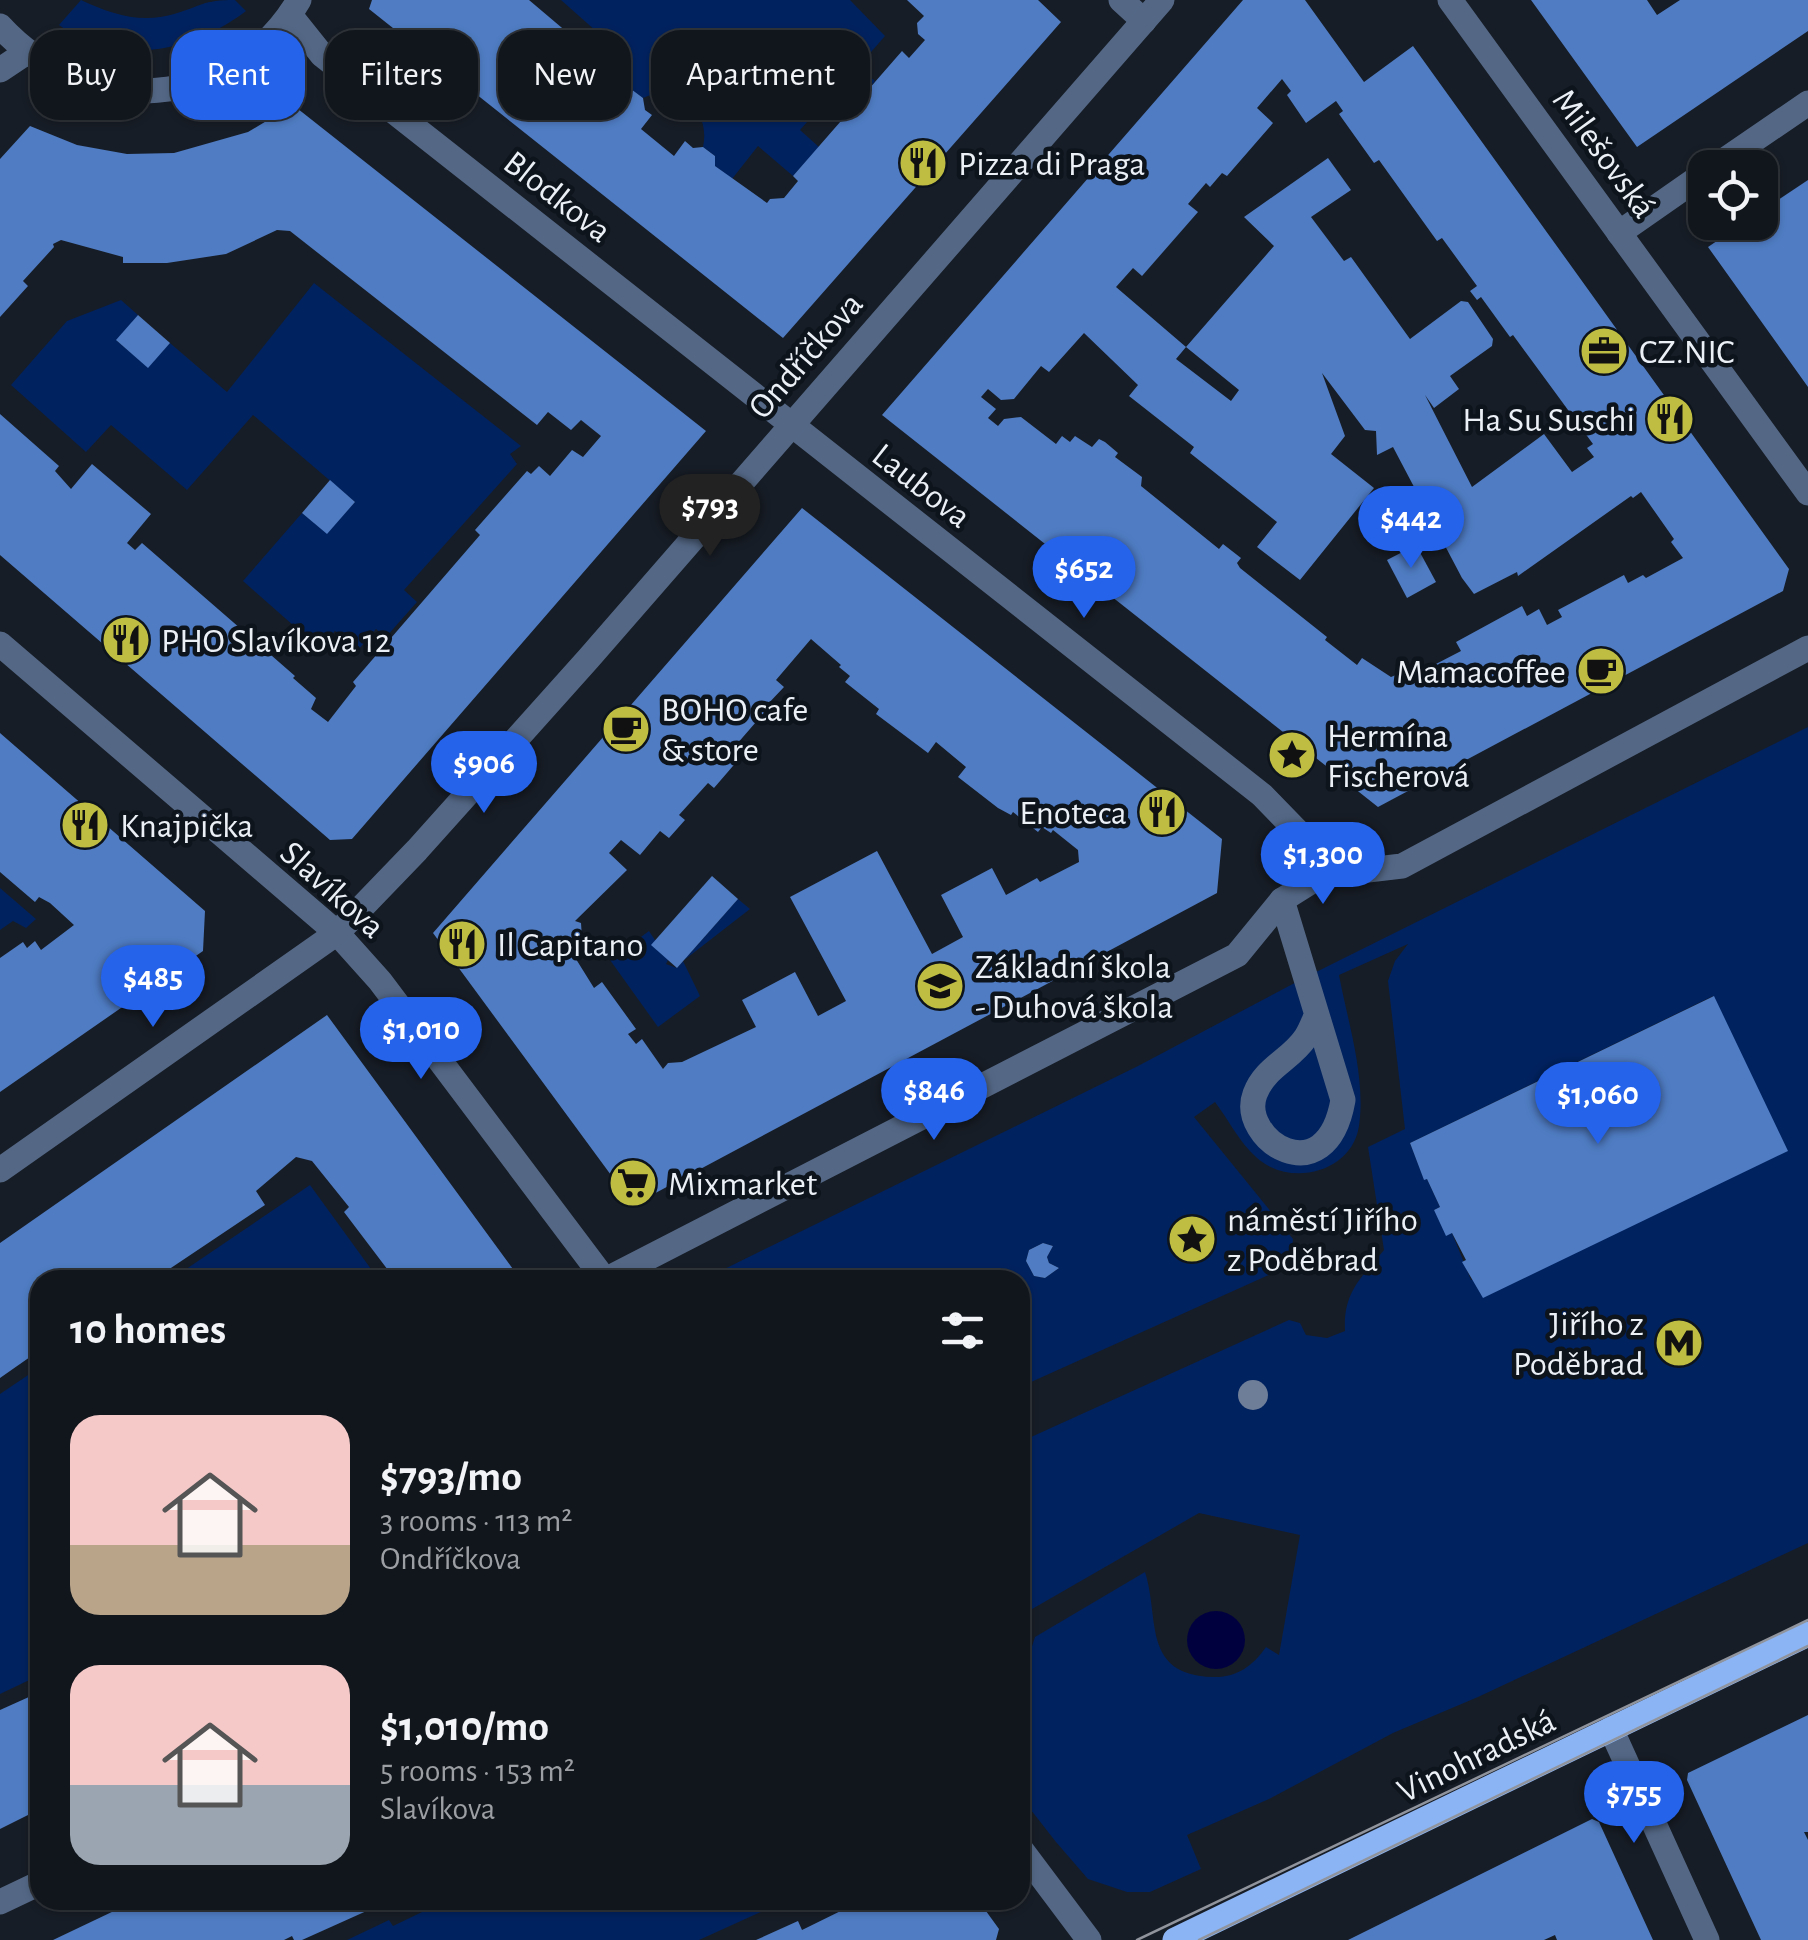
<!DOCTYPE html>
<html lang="en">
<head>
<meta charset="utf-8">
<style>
  :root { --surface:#11161c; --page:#1a1f25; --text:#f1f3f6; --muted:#9c9fa3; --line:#30353b; --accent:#2563eb }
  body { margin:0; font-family:"Alegreya Sans",sans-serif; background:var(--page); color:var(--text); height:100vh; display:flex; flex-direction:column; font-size:38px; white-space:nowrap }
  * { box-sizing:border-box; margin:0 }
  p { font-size:32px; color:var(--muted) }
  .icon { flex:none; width:55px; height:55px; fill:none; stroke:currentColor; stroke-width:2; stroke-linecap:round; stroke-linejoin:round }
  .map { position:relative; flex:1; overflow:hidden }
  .side { position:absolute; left:30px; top:1270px; width:1000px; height:640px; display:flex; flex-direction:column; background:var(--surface); border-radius:30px; box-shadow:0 2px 8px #0004,0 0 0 2px var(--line) }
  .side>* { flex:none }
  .banner { position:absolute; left:30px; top:30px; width:1000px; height:90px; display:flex; gap:20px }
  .controls { position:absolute; left:1688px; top:150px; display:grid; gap:20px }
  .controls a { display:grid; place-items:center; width:90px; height:90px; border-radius:20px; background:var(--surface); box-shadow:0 2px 8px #0004,0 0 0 2px var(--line); font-size:50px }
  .price { position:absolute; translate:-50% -85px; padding:0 22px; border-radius:35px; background:var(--accent); color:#fff; font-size:32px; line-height:65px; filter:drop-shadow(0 2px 5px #0008) }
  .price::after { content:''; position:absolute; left:50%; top:60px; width:30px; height:22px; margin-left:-15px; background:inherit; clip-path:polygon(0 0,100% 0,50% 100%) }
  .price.current { background:#222; color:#fff }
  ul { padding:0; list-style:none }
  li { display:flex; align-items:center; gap:30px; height:250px; padding:0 40px }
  li span { display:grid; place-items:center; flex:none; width:280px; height:200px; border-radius:30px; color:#555 }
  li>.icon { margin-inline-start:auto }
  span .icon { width:120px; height:120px; fill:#fffc; stroke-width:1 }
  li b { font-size:42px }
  h2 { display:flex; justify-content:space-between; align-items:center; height:120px; padding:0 40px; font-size:42px }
  .pill { padding:0 35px; border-radius:30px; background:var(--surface); box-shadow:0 2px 8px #0004,0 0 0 2px var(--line); font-size:35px; line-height:90px }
  .pill.current { background:var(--accent); color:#fff }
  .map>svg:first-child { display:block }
</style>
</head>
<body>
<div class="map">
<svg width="1808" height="1940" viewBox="0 0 1808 1940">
  <rect width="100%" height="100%" fill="#171d26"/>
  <g fill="#00225f" fill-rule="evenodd">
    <path d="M81,0C111,14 141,24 174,14C202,6 202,0 235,0L246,11C193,52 115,68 59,25Z"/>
    <path d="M561,0H850L885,36L858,67L875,81L847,113L829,97L800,130L819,147L793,176L758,146L732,179L715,166V156L703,147C711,110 679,80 643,98L631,89L621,90L605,78L623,55Z"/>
    <path d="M314,283L521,446L510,454L517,464L404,590L417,602L386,637L376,629L358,650L335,631L319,648L243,581L302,513L327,533L355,502L253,415L187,490L111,425L86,452L11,385L67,321L121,300L138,315L117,341L148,367L170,343L227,392Z"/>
    <path d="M1808,727V1543L1478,1697L1393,1733L1269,1799L1187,1835L1201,1869L1150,1892H1127L1088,1879L1056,1842L1020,1796V1647L1029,1656L1035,1637L1145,1572C1160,1618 1141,1675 1213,1677C1236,1678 1253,1666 1266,1647L1279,1655L1300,1535L1199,1513L1020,1616V1442L1289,1320L1300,1323L1306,1335L1327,1338L1345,1331C1343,1292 1361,1278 1384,1250L1368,1147L1405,1129L1388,981L1395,961L1408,944L1339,975C1348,1023 1366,1077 1359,1126C1352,1173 1289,1188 1256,1157C1240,1143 1228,1119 1215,1102L1194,1117L1293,1239L1291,1261L1280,1270L1020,1387V1280H702L1138,1066L1306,977ZM1713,996L1474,1280H1471L1452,1233L1434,1210L1440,1207L1427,1179H1424L1410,1143ZM1043,1243L1053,1246L1047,1257L1049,1263L1059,1268L1045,1278L1034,1276L1026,1261L1029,1250Z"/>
    <path d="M0,888L36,919L26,928L13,921L0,930Z"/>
    <path d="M738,899L750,909L683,961L700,996L658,1027L610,960L649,931L668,960L666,964L677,968Z"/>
    <path d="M310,1185L379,1280H170Z"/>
    <path d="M40,1367V1675L0,1694V1394Z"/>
    <path d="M447,1900H787L699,1940H347L389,1920L393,1926Z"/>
  </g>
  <circle fill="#00003f" cx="1216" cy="1640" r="29"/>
  <g fill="#4f7cc3" fill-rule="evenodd">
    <path d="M372,0H529L568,33L569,40L558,56L571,67L585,52H592L613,68L605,78L621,90L631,89L643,98L645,110L652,115L641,129L674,156L685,141L693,148L703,147L715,156V166L767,203L770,199L784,198L798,181L793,176L902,51L909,58L925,40L918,34L917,23L924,16L907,0H1038L1061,22L783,338L369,9Z"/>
    <path d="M1243,0H1305L1364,82L1413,46L1789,569L1783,591L1378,807L882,415ZM1282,79L1291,91L1287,95L1306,123L1336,101L1343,111L1339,114L1374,163L1379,160L1437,241L1442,238L1477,286L1470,291L1477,300L1481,297L1510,337L1513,335L1593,444L1587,448L1594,457L1572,472L1544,434L1472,487L1425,395L1434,408L1459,389L1450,376L1492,346L1493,339L1468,302L1461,301L1410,339L1351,257L1344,261L1311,217L1351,190L1328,158L1244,217L1274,246L1186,347L1239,390L1231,401L1176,359L1186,347L1116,287L1133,268L1142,276L1198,212L1188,204L1206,183L1210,187L1222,173L1227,176L1273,123L1257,108ZM1084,333L1138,385L1129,396L1194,447L1190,453L1277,522L1257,547L1300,580L1374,488L1331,454L1345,436L1322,373L1365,430L1376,431L1377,455L1393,447L1462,578L1474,594L1517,572L1518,576L1631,496L1633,498L1641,492L1674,539L1671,542L1683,558L1646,578L1643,575L1628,583L1624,575L1558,610L1562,617L1547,625L1539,609L1527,616L1522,606L1456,642L1461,651L1407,679L1403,672L1391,677L1362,658L1357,665L1325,640L1327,637L1240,568L1237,563L1241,558L1223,544L1219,549L1141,486L1142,477L1115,457L1118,453L1105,442L1099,439L1092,447L1075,436L1070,442L1062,436L1056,444L1021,417L1004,419L998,426L988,418L996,409L981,397L988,389L1001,400L1014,399L1041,366L1049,372Z"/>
    <path d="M1531,0H1647L1657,15L1680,0H1808V31L1637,147Z"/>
    <path d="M293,105L706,431L352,839L330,840L0,555V414L59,466L55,471L71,489L92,464L151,514L127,543L135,550L142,543L295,676L293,678L316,698L311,709L328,722L356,686L353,682L480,535L475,530L527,471L531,474L539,466L550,476L572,450L583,457L601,436L581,420L571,430L548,412L537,425L290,231L277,230L226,254L167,263H123V257L61,240L53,244L54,247L23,281L28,286L0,317V159L30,126L77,145L127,154L174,153L248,132Z"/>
    <path d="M1808,180V387L1708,247L1745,222H1760V212Z"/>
    <path d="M138,315L170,343L148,368L116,340Z"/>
    <path d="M330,480L355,502L327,534L302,513Z"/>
    <path d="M802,508L1222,839L1217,893L633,1205L433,933ZM811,639L841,665L839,667L850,676L845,682L879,709L876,714L928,753L936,742L966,767L958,777L998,808L1011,815L1013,812L1038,832L1042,827L1051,833L1053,830L1078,850L1079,862L1040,882L1037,878L1006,895L992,868L941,895L963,937L932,954L877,851L790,897L846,1001L818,1016L795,972L742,1000L756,1027L682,1062L668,1063L663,1069L642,1039L636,1044L628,1034L636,1029L602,982L594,988L566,943L582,938L581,923L575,921L627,870L609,853L621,840L640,855L660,831L669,838L685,820L679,815L708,783L714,788L739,759L730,752L769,707L766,706L784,687L776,680Z"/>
    <path d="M1416,545L1436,582L1407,598L1387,560Z"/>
    <path d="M0,733L205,911L203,951L0,1092V958L23,942L27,948L35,941L41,950L74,925L50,903L39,897L35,902L0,872Z"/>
    <path d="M712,876L738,899L677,968L651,945Z"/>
    <path d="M1714,996L1788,1151L1483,1298L1462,1262L1466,1260L1452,1233L1446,1236L1434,1210L1440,1207L1427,1179L1424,1180L1410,1143Z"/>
    <path d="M327,1015L521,1280H403L399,1275L394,1278L344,1212L349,1207L312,1161L296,1157L256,1191L265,1205L153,1280H40V1350L0,1378V1243Z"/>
    <path d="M1043,1243L1053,1246L1047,1257L1049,1263L1059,1268L1045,1278L1034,1276L1026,1261L1029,1250Z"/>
    <path d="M40,1692V1809L0,1829V1710Z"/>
    <path d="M1808,1715V1832H1804L1808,1840V1940H1761L1687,1780L1688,1773Z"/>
    <path d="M1592,1819L1599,1822L1653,1940H1557L1555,1935L1544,1940H1348Z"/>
    <path d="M137,1900H369L371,1909L302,1940H294L292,1936L284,1940H53Z"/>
    <path d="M863,1900H978L999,1929L996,1940H756L798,1921L802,1930Z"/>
  </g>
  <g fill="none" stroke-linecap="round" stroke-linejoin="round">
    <g stroke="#546886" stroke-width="25">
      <path d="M1121,0L1144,21"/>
      <path d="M1450,0L1808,493"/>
      <path d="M290,15L322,55L1262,795L1333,868"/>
      <path d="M0,26C86,120 233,112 299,0"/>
      <path d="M0,70L27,52"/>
      <path d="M1713,168L1808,103"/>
      <path d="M1619,233L1705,173"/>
      <path d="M0,644L337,933L380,981L605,1280"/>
      <path d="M1282,900L1343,1100C1326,1197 1238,1139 1255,1094C1265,1067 1291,1060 1306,1037C1310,1031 1313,1023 1316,1016"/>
      <path d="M0,1170L337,933L417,850L589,658L1162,0"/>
      <path d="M605,1280L1237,955L1282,900L1333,868L1368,870L1402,866L1808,648"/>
      <path d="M1611,1729L1707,1940"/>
      <path d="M1020,1848L1089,1940"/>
      <path d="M0,1902L40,1883"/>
    </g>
    <path stroke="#8bb4f4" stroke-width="25" d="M1175,1940L1808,1634"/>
    <g stroke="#90949c" stroke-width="2.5">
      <path d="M1137,1940L1808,1620"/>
      <path d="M1199,1940L1808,1646"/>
    </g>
  </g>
  <circle fill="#6e7e98" cx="1253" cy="1395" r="15"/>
  <defs>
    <g id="restaurant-disc" transform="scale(2.5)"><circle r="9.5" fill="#bfbe42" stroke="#0e141c"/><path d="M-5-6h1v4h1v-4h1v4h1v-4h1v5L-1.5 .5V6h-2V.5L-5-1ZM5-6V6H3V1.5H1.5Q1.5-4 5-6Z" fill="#111"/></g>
    <g id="office-disc" transform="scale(2.5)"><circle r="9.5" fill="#bfbe42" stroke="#0e141c"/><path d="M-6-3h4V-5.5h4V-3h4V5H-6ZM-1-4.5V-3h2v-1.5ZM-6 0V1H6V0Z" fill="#111"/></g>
    <g id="cafe-disc" transform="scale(2.5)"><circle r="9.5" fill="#bfbe42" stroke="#0e141c"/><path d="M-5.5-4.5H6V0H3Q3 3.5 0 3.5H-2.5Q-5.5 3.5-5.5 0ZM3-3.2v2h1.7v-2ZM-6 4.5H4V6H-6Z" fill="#111"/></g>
    <g id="sight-disc" transform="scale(2.5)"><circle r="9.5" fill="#bfbe42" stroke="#0e141c"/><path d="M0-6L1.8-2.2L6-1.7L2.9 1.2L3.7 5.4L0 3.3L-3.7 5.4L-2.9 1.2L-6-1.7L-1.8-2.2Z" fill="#111"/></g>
    <g id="school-disc" transform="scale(2.5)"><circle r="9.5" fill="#bfbe42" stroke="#0e141c"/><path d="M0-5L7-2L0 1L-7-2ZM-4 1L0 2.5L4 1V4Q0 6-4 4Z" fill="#111"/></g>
    <g id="supermarket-disc" transform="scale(2.5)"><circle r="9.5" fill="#bfbe42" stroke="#0e141c"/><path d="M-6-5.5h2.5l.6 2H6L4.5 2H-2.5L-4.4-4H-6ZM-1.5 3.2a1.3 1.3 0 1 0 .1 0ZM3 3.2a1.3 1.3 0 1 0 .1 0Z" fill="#111"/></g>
    <g id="metro-disc" transform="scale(2.5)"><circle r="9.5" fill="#bfbe42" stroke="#0e141c"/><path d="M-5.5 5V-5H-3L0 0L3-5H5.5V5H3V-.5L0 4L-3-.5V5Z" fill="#111"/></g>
  </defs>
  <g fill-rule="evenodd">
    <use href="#restaurant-disc" x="923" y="163"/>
    <use href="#office-disc" x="1604" y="351"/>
    <use href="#restaurant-disc" x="1670" y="419"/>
    <use href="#restaurant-disc" x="126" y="640"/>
    <use href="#cafe-disc" x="1601" y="671"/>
    <use href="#cafe-disc" x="626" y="729"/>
    <use href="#sight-disc" x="1292" y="755"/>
    <use href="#restaurant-disc" x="1162" y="812"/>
    <use href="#restaurant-disc" x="85" y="825"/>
    <use href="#restaurant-disc" x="462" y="944"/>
    <use href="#school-disc" x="940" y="986"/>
    <use href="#supermarket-disc" x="633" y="1183"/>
    <use href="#sight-disc" x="1192" y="1239"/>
    <use href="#metro-disc" x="1679" y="1343"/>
  </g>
  <g text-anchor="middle" stroke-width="9" stroke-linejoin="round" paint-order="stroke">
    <g font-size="35" fill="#ebeff6" stroke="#0e141c">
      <text transform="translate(1605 153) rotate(54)" y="12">Milešovská</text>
      <text transform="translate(558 196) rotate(38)" y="12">Blodkova</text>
      <text transform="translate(805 355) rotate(-49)" y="12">Ondříčkova</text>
      <text transform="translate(922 485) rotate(38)" y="12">Laubova</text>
      <text transform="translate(333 889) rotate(42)" y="12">Slavíkova</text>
      <text transform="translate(1476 1755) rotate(-26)" y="12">Vinohradská</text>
    </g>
    <g font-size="35" fill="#ebeff6" stroke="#0e141c" text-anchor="start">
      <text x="958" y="175">Pizza di Praga</text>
      <text x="1639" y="363">CZ.NIC</text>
      <text x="1635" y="431" text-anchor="end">Ha Su Suschi</text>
      <text x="161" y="652">PHO Slavíkova 12</text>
      <text x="1566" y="683" text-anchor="end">Mamacoffee</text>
      <text x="661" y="721">BOHO cafe<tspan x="661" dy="40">&amp; store</tspan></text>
      <text x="1327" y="747">Hermína<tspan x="1327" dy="40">Fischerová</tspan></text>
      <text x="1127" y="824" text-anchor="end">Enoteca</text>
      <text x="120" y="837">Knajpička</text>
      <text x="497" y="956">Il Capitano</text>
      <text x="975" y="978">Základní škola<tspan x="975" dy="40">- Duhová škola</tspan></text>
      <text x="668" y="1195">Mixmarket</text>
      <text x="1227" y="1231">náměstí Jiřího<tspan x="1227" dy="40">z Poděbrad</tspan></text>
      <text x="1644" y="1335" text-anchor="end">Jiřího z<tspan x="1644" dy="40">Poděbrad</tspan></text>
    </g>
  </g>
</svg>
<div class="controls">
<a><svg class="icon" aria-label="locate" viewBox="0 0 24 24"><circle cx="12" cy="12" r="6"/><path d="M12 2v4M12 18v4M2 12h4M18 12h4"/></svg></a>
</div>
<b class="price current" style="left:710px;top:559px">$793</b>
<b class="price" style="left:1411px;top:571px">$442</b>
<b class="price" style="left:1084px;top:621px">$652</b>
<b class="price" style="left:484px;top:816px">$906</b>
<b class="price" style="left:1323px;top:907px">$1,300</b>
<b class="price" style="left:153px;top:1030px">$485</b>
<b class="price" style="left:421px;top:1082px">$1,010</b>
<b class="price" style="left:934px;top:1143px">$846</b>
<b class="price" style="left:1598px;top:1147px">$1,060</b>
<b class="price" style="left:1634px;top:1846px">$755</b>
<div class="banner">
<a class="pill">Buy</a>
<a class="pill current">Rent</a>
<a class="pill">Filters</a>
<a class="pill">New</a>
<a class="pill">Apartment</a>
</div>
<section class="side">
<h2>10 homes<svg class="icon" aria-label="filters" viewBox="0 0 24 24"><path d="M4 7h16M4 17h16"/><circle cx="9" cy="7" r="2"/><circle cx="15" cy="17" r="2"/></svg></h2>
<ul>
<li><span style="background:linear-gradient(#f6c9c9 65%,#b9a48a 0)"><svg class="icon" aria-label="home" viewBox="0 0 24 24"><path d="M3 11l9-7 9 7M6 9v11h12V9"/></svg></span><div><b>$793/mo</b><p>3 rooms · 113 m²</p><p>Ondříčkova</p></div></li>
<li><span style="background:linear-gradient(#f6c9c9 60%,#9aa5b1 0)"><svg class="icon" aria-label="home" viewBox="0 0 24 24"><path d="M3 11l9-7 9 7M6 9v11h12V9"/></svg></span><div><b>$1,010/mo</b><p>5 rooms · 153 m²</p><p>Slavíkova</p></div></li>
</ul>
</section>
</div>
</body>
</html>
